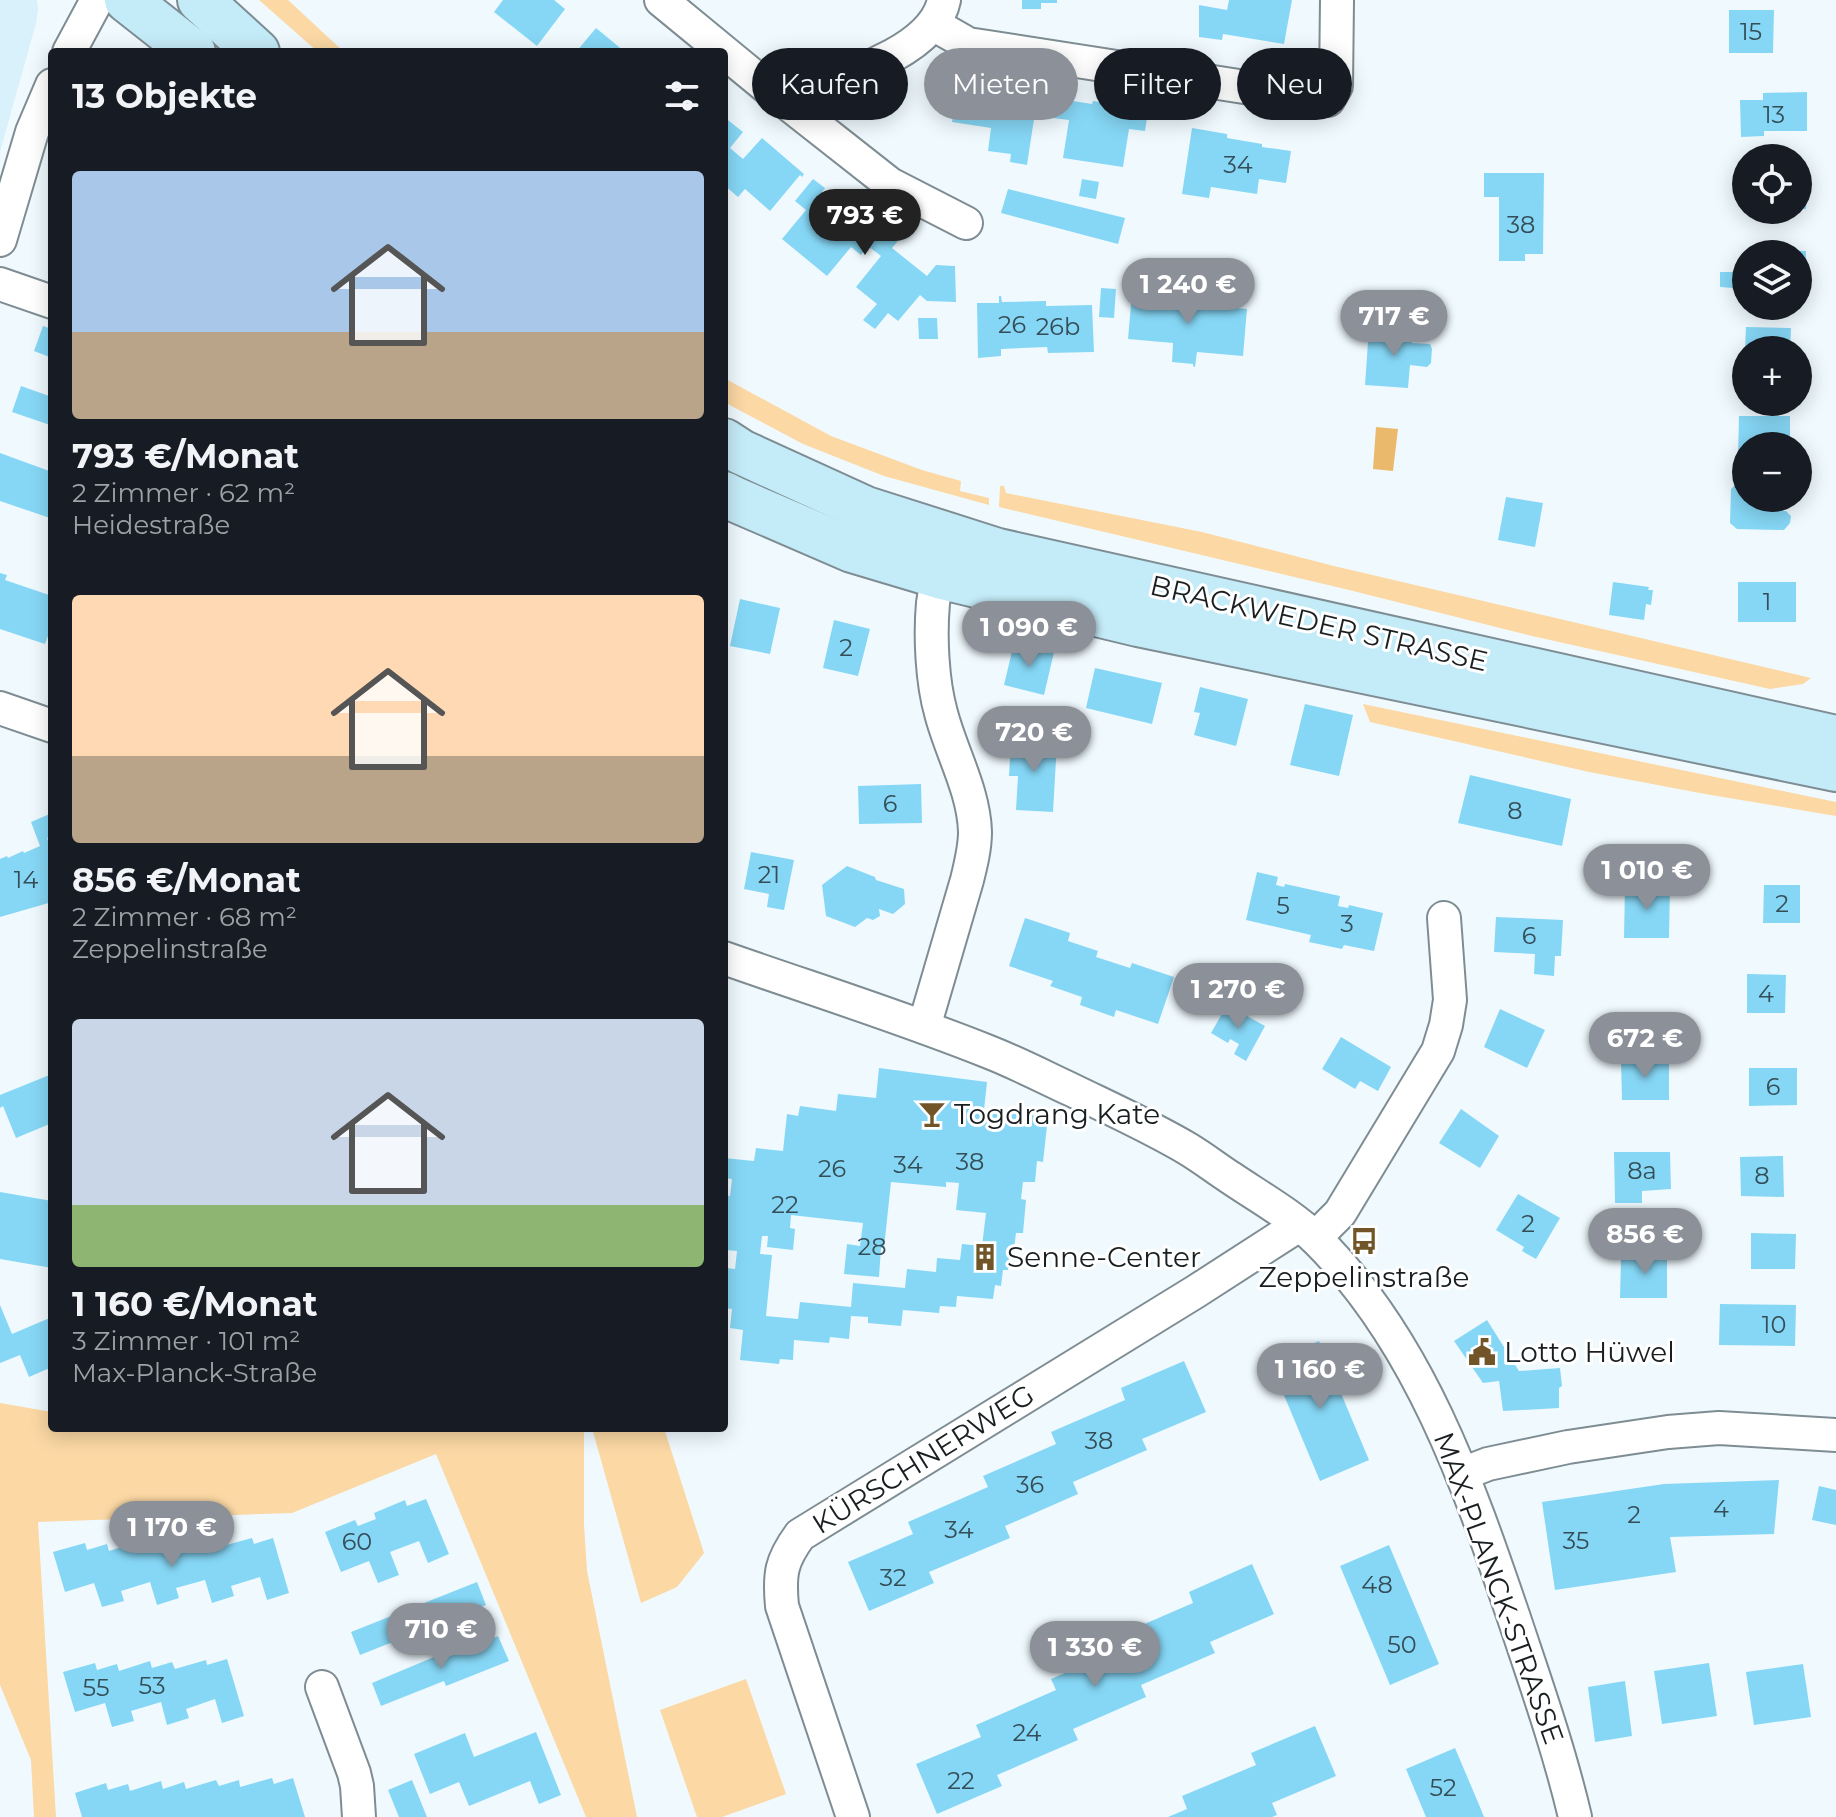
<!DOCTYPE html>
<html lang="de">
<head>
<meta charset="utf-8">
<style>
  :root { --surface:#171b24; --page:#242831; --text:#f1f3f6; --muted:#9ea1a6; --accent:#8c9099 }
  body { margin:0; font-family:Montserrat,sans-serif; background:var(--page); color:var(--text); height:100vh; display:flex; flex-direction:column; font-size:30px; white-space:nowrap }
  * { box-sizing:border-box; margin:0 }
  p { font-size:26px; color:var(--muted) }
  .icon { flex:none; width:44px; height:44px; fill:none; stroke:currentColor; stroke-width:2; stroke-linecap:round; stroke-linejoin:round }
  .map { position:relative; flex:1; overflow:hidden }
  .side { position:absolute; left:48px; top:48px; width:680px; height:1384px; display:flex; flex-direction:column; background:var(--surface); border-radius:8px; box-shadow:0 4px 20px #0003 }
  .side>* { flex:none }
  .guide { position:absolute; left:752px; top:48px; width:760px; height:72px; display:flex; gap:16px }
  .tools { position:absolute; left:1732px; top:144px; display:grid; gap:16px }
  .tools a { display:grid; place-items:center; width:80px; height:80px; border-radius:50%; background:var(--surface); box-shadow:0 4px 20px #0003; font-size:40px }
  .price { position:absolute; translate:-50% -68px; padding:0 18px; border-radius:28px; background:var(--accent); color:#fff; font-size:26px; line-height:52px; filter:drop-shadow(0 2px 4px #0008) }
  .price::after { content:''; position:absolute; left:50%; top:48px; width:24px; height:18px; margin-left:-12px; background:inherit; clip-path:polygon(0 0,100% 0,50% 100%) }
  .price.active { background:#222; color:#fff }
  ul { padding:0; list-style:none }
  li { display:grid; align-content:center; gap:16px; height:424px; padding:0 24px }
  li span { display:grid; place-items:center; height:248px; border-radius:8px; color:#555 }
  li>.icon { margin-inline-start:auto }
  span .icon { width:144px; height:144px; fill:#fffc; stroke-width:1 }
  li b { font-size:34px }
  h2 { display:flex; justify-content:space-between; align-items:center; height:96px; padding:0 24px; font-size:34px }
  .pill { padding:0 28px; border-radius:36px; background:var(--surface); box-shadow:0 4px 20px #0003; font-size:28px; line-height:72px }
  .pill.active { background:var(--accent); color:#fff }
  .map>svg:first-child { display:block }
</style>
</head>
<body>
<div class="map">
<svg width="1836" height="1817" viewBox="0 0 1836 1817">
  <rect width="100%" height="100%" fill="#f0fafe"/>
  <path fill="#d8f1fb" d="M0,0H37L38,9L36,23L0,152Z"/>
  <g fill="#fbd8a4">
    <path d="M259,0H288L344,52H318Z"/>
    <path d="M724,378L831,436L922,470L961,481L960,491L989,498V505L884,476L803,444L724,402Z"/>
    <path d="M1000,486H1004L1006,493L1202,532L1334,566L1811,678L1803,684L1770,689L1532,636L1345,589L999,507Z"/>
    <path d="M1363,704L1836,802V816L1705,794L1589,772L1370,722Z"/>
    <path d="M0,1403L52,1412V1428H584V1524L587,1571L637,1817H586L436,1454L292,1513L38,1522L56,1817H34L31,1760L0,1685Z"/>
    <path d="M592,1428H664L704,1553L677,1587L641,1603Z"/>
    <path d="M746,1679L786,1794L722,1817H697L660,1710Z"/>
  </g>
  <path fill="#ebb96b" d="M1376,427L1398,429L1393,471L1373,469Z"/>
  <g fill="#86d7f6" fill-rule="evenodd">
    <path d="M503,0H554L565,9L537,46L494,12Z"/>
    <path d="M1022,0H1057V3H1041V9H1022Z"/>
    <path d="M1229,0H1292L1284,44L1223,34L1222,40L1199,37V5L1227,10Z"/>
    <path d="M1729,10H1774L1773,53H1729Z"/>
    <path d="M596,28L625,52H576Z"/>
    <path d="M972,85L1020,92L1017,117L1034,119L1027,165L1010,162L1011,154L988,151L991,128L952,122L956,94L970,96Z"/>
    <path d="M1058,91L1074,94L1073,101L1092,104L1093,101L1112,104L1111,107L1130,110L1131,103L1149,105L1145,131L1129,129L1123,167L1063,158L1069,120L1053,118Z"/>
    <path d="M1807,92V131H1764V136L1741,137L1740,100H1763V93Z"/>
    <path d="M724,117L743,132L730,148L743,159L762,138L804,174L802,177L800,175L770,211L745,189L738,197L724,185Z"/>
    <path d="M1192,128L1227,134V138L1262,144V147L1291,151L1286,183L1259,179L1257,194L1211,187L1209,198L1182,194Z"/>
    <path d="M1798,168L1807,169L1806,209H1798Z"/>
    <path d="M1484,173H1544L1543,254H1525V261H1499V197H1484Z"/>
    <path d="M813,179L825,188L822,192L866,228L869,224L879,233L886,224L902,236L892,248L927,276L936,265L955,266L956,302L927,301L920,295L898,321L888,313L875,329L863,320L877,304L856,287L881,256L868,246L861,255L851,247L827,276L782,239L806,210L795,201Z"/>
    <path d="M1082,179L1099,182L1096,199L1079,196Z"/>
    <path d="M1008,189L1125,218L1118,244L1001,213Z"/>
    <path d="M1750,250L1806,251V293H1798V254H1750Z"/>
    <path d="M1720,272H1746V289L1720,287Z"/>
    <path d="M1101,288L1116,289L1114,318L1099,317Z"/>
    <path d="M1132,293L1201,299V305L1247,309L1243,356L1197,352L1195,367L1193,366V364L1172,362L1173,343L1128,339Z"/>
    <path d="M999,296H1001L1002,302L1046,301V306L1092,305L1094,352L1048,353L1047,347L1001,349V356L978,358L977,303H999Z"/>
    <path d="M918,318H937L938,339H919Z"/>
    <path d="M43,326L52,329V358L34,351Z"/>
    <path d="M1746,327L1791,328L1790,350H1745Z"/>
    <path d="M1369,328L1413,332L1412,343L1430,344L1432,349L1431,363L1427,367L1410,365L1408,388L1365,385Z"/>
    <path d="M21,386L52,397V418L50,425L12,412Z"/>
    <path d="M1739,416H1790V446H1746V456H1738Z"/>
    <path d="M0,453L52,472V511L50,518L0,501Z"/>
    <path d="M1737,483H1746V498H1784L1783,511H1786L1791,516L1790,523L1784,530L1737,529L1730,523L1731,489Z"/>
    <path d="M1506,497L1543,503L1535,547L1498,540Z"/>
    <path d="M0,573L7,575L5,580L52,596V637L48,636L45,644L0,629Z"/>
    <path d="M1613,582L1649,587L1648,590H1653L1651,605L1646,604L1644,620L1609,615Z"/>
    <rect x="1738" y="582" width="58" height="40"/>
    <path d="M740,599L780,608L770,654L730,646Z"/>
    <path d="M834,620L870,629L858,676L823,668Z"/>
    <path d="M1014,643L1054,652L1044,695L1004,685Z"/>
    <path d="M1095,668L1162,683L1152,724L1086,708Z"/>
    <path d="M1200,687L1248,699L1236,746L1194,735L1200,713L1194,712Z"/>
    <path d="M1305,704L1353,715L1339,776L1290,765Z"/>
    <path d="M1011,740L1057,742L1053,812L1016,810L1018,776H1009Z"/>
    <path d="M1470,775L1571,799L1562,846L1458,823Z"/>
    <path d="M921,784L922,823L859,824L858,786Z"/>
    <path d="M52,813V836L47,838L49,843L52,842V902L0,917V859L7,856L8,858L23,851L24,853L40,846L31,822Z"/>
    <path d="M751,852L794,860L784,910L767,907L769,894L744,889Z"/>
    <path d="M847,866L875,877L876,880L904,889L905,904L893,914L879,909L880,916L873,920L867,918L855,927L826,916L822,885Z"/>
    <path d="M1257,872L1278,877L1276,885L1284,887L1285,884L1340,896L1338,906L1348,908L1349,905L1383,913L1374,951L1344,945L1342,949L1309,942L1311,935L1246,920Z"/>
    <path d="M1625,885L1670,886L1669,938H1624Z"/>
    <path d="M1764,885H1800V923H1763Z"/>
    <path d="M1496,917L1563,920L1561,956H1555L1554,976L1534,974L1535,954L1494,952Z"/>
    <path d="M1025,918L1070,933L1068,941L1098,951L1096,957L1130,968L1132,963L1174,977L1158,1024L1116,1010L1114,1017L1080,1005L1082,997L1050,986L1053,981L1009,966Z"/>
    <path d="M1747,974L1786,975L1785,1013H1747Z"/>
    <path d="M1227,1005L1265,1026L1246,1061L1234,1054L1239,1044L1230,1039L1228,1043L1211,1033Z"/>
    <path d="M1500,1009L1545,1030L1527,1068L1484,1047Z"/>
    <path d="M1341,1037L1391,1067L1378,1091L1360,1081L1355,1089L1322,1069Z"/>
    <path d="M1669,1060V1100H1622L1621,1061Z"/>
    <path d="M879,1068L987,1082L984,1110L1048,1117L1043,1162L1037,1161L1035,1182H1023L1021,1199L1026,1200L1023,1233H1016L1014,1249H1010L1008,1270H1003L1001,1286L995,1285L993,1299L957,1296L956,1307L940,1306L939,1313L903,1310L901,1326L868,1323V1317L851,1316L849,1339L830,1337L829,1343L794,1340L793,1360L780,1359L779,1364L740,1360L743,1330L730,1328L732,1309L724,1308L727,1268L735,1269L737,1251L726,1250L728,1230H724V1204L725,1195L730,1196L732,1179L724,1178V1158L754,1161L756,1148L783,1151L787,1114L798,1116L800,1106L836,1111L838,1094L876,1098ZM891,1182L946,1187V1182L959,1183L956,1210L986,1213L982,1246L962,1244L960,1260L937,1258L936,1272L907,1269L905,1288L853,1283L851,1307L800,1302L798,1319L766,1316L772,1255L760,1254L762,1236H768L767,1247L793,1250L795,1229L790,1228L791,1215L863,1223L860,1246L847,1244L844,1274L879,1277L881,1248H884Z"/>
    <path d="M1749,1068H1797V1105L1749,1106Z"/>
    <path d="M52,1074V1123L16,1138L3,1106L0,1108V1095Z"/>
    <path d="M1461,1109L1499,1136L1480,1168L1439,1143Z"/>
    <path d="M1614,1152H1670L1671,1189L1642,1191V1203H1615Z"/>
    <path d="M1783,1156L1784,1197L1741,1196L1740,1157Z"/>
    <path d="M0,1192L52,1201V1268L0,1259Z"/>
    <path d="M1518,1194L1560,1218L1536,1259L1522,1251L1524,1247L1496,1230Z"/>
    <path d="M1751,1233L1796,1234L1795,1269H1751Z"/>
    <path d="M1645,1246H1661V1259L1667,1260V1298H1620L1621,1258H1644Z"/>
    <path d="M1720,1304L1796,1305L1795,1346L1719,1345Z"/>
    <path d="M0,1305L12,1334L52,1317V1367L29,1377L20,1355L0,1363Z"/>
    <path d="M1487,1320L1519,1371L1560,1368L1562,1386L1559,1388V1408L1503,1411L1499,1381L1483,1383L1454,1341Z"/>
    <path d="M1319,1341L1369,1460L1320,1481L1270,1362Z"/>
    <path d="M1184,1361L1206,1412L1142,1439L1147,1450L1073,1482L1078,1494L1005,1526L1010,1538L929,1572L934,1583L869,1611L848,1562L913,1534L908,1522L988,1487L983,1476L1056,1444L1051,1432L1125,1400L1121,1388Z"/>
    <path d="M1779,1480L1774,1534L1670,1537L1676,1572L1555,1590L1542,1502L1664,1484Z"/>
    <path d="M1819,1486L1836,1490V1525L1812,1520Z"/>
    <path d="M426,1499L449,1554L428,1563L419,1541L390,1552L399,1575L378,1583L369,1561L341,1572L325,1532L355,1520L358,1526L376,1519L374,1513L405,1500L407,1506Z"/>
    <path d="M252,1538L254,1544L273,1538L289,1593L267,1600L260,1577L231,1586L234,1596L212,1603L205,1580L176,1588L179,1598L157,1605L150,1582L121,1591L124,1601L102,1607L94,1583L65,1592L53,1552L85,1543L87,1550L107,1544L109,1551L140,1541L142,1547L162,1541L164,1550L195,1540L197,1545L217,1539L219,1547Z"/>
    <path d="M1389,1545L1439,1664L1390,1685L1340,1566Z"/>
    <path d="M1252,1564L1274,1614L1210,1642L1215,1653L1141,1685L1146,1697L1073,1729L1078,1740L997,1775L1002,1786L937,1814L916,1764L981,1737L976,1725L1056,1690L1051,1679L1125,1647L1119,1635L1193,1603L1189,1592Z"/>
    <path d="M477,1582L486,1605L360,1655L351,1632Z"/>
    <path d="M498,1636L509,1661L446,1686L444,1681L381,1706L372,1683L434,1657L436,1662Z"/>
    <path d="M227,1659L244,1716L222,1723L215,1699L186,1709L189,1718L167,1725L161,1702L131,1711L134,1721L112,1727L105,1703L75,1712L63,1672L95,1663L97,1670L117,1664L119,1671L150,1661L152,1668L172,1662L175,1669L206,1660L207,1665Z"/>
    <path d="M1709,1663L1717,1716L1662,1724L1654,1671Z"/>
    <path d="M1803,1664L1811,1717L1754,1725L1746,1672Z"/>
    <path d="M1625,1681L1632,1736L1595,1742L1588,1687Z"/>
    <path d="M1315,1726L1336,1776L1272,1803L1277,1815L1272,1817H1168L1187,1809L1182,1796L1256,1765L1251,1753Z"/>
    <path d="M536,1732L561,1795L539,1804L530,1781L469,1806L459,1782L430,1794L414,1754L465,1733L474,1757Z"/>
    <path d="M1455,1748L1480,1807L1484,1817H1426L1406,1769Z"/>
    <path d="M272,1778L274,1784L293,1778L305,1817H82L75,1793L106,1783L108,1790L128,1784L130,1791L161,1781L163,1789L184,1782L186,1789L216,1780L219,1786L239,1780L240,1787Z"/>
    <path d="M412,1780L427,1817H399L388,1790Z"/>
  </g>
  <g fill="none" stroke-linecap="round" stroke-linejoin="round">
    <g stroke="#7e8d93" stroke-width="36">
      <g id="street">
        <path d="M661,0L768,88L890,184L966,223"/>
        <path d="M933,24L968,44L1328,100L1336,86L1337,0"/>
        <path d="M69,52L97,0"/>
        <path d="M768,88C784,86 802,86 818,83C859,74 935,46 944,0"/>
        <path d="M0,240L32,132L52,85"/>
        <path d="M0,284L52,302"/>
        <path d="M0,708L52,726"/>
        <path d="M724,958C812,989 902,1017 989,1052C1017,1063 1044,1077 1072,1090C1111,1109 1151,1127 1188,1149C1203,1158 1217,1169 1231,1178C1259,1197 1293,1216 1316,1239C1419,1341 1468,1483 1514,1618C1536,1684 1559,1749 1575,1817"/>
        <path d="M924,1027L967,880C971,864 975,848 975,832C974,791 951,752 941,713C932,681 930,636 933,603C935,587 940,570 945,555"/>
        <path d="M1315,1238L1340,1213L1438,1051L1446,1025L1450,1000L1444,918"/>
        <path d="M1462,1474L1488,1464L1568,1447L1668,1432L1719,1428L1836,1435"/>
        <path d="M322,1687L354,1773L357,1786L359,1817"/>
        <path d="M853,1817L782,1606C779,1574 781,1561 800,1535L1195,1292L1299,1225"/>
      </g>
    </g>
    <g stroke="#7e8d93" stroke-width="48">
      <g id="secondary">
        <path d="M127,0L193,52"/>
        <path d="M200,0L257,52"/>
        <path d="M724,441L741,452L866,509L998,551L1836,738"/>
        <path d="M724,494L734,499L852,550L939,576L1138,624L1836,769"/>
      </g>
    </g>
    <use href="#street" stroke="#fff" stroke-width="32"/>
    <use href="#secondary" stroke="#c4ebf8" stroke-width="44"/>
  </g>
  <defs>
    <g id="bar-bare" transform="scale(2.16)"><path d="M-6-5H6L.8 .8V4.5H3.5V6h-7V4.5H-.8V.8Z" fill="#715528" stroke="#fff" stroke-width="2.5" paint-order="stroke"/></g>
    <g id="bus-bare" transform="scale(2.16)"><path d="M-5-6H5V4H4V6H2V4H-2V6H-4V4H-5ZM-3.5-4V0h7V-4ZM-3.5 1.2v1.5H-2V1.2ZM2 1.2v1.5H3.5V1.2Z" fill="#715528" stroke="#fff" stroke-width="2.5" paint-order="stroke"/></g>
    <g id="building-bare" transform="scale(2.16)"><path d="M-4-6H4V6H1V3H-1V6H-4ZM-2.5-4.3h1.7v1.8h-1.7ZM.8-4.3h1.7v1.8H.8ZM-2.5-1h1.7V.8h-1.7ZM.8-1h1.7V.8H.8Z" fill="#715528" stroke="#fff" stroke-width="2.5" paint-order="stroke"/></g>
    <g id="civic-bare" transform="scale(2.16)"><path d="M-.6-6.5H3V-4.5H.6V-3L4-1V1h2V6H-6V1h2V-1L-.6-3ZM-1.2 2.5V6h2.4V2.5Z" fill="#715528" stroke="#fff" stroke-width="2.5" paint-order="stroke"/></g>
  </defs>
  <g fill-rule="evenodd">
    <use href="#bar-bare" x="932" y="1114"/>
    <use href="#bus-bare" x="1364" y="1241"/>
    <use href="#building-bare" x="985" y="1257"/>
    <use href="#civic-bare" x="1482" y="1352"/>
  </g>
  <g text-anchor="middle" stroke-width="6" stroke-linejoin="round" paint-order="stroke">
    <g font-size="24" fill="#344d56">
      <text x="1751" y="40">15</text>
      <text x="1774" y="123">13</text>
      <text x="1238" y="173">34</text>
      <text x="1521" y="233">38</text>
      <text x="1012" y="333">26</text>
      <text x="1058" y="335">26b</text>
      <text x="1767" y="610">1</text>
      <text x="846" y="656">2</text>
      <text x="890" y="812">6</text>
      <text x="1515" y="819">8</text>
      <text x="769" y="883">21</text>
      <text x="26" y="888">14</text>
      <text x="1782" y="912">2</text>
      <text x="1283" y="914">5</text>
      <text x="1347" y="932">3</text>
      <text x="1529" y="944">6</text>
      <text x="1766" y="1002">4</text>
      <text x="1773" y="1095">6</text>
      <text x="970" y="1170">38</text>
      <text x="908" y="1173">34</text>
      <text x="832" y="1177">26</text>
      <text x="1642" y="1179">8a</text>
      <text x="1762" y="1184">8</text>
      <text x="785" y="1213">22</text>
      <text x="1528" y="1232">2</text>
      <text x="872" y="1255">28</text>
      <text x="1774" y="1333">10</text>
      <text x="1099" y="1449">38</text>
      <text x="1030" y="1493">36</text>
      <text x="1721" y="1517">4</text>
      <text x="1634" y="1523">2</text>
      <text x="959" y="1538">34</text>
      <text x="1576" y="1549">35</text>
      <text x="357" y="1550">60</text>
      <text x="893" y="1586">32</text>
      <text x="1377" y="1593">48</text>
      <text x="1402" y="1653">50</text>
      <text x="152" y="1694">53</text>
      <text x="96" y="1696">55</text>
      <text x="1027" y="1741">24</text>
      <text x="961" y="1789">22</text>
      <text x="1443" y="1796">52</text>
    </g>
    <g font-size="28" fill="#191f21" stroke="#fff">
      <text transform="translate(1319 623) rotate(13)" y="10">BRACKWEDER STRASSE</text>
      <text transform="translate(923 1459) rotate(-32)" y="10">KÜRSCHNERWEG</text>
      <text transform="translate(1499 1588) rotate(70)" y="10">MAX-PLANCK-STRASSE</text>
    </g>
    <g font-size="28" fill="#191f21" stroke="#fff" text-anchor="start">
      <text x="954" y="1124">Togdrang Kate</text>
      <text x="1007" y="1267">Senne-Center</text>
      <text x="1364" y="1287" text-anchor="middle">Zeppelinstraße</text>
      <text x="1504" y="1362">Lotto Hüwel</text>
    </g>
  </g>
</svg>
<div class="tools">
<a><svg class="icon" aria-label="locate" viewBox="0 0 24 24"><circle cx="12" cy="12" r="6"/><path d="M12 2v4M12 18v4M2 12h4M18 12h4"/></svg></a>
<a><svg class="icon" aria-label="layers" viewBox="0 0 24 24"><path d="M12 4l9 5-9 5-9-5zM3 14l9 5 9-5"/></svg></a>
<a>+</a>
<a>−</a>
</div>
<b class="price active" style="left:865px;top:257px">793 €</b>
<b class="price" style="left:1188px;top:326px">1 240 €</b>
<b class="price" style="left:1394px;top:358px">717 €</b>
<b class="price" style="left:1029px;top:669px">1 090 €</b>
<b class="price" style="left:1034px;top:774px">720 €</b>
<b class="price" style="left:1647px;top:912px">1 010 €</b>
<b class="price" style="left:1238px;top:1031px">1 270 €</b>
<b class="price" style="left:1645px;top:1080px">672 €</b>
<b class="price" style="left:1645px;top:1276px">856 €</b>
<b class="price" style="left:1320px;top:1411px">1 160 €</b>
<b class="price" style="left:172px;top:1569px">1 170 €</b>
<b class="price" style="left:441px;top:1671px">710 €</b>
<b class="price" style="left:1095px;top:1689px">1 330 €</b>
<div class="guide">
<a class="pill">Kaufen</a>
<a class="pill active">Mieten</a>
<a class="pill">Filter</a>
<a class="pill">Neu</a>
</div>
<section class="side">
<h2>13 Objekte<svg class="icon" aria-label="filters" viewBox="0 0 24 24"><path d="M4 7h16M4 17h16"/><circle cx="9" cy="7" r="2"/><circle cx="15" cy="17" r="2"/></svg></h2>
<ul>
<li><span style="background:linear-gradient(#a9c7e8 65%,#b9a48a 0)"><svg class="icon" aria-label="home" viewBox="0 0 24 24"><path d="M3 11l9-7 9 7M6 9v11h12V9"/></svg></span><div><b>793 €/Monat</b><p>2 Zimmer · 62 m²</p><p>Heidestraße</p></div></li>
<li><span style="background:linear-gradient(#ffd9b3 65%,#b9a48a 0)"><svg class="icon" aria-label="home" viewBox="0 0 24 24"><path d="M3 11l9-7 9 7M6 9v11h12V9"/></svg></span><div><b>856 €/Monat</b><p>2 Zimmer · 68 m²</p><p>Zeppelinstraße</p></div></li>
<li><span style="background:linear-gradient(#c9d6e8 75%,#8fb573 0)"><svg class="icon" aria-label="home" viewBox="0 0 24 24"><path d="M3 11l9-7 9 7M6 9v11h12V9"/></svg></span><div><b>1 160 €/Monat</b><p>3 Zimmer · 101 m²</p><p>Max-Planck-Straße</p></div></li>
</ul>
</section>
</div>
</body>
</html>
